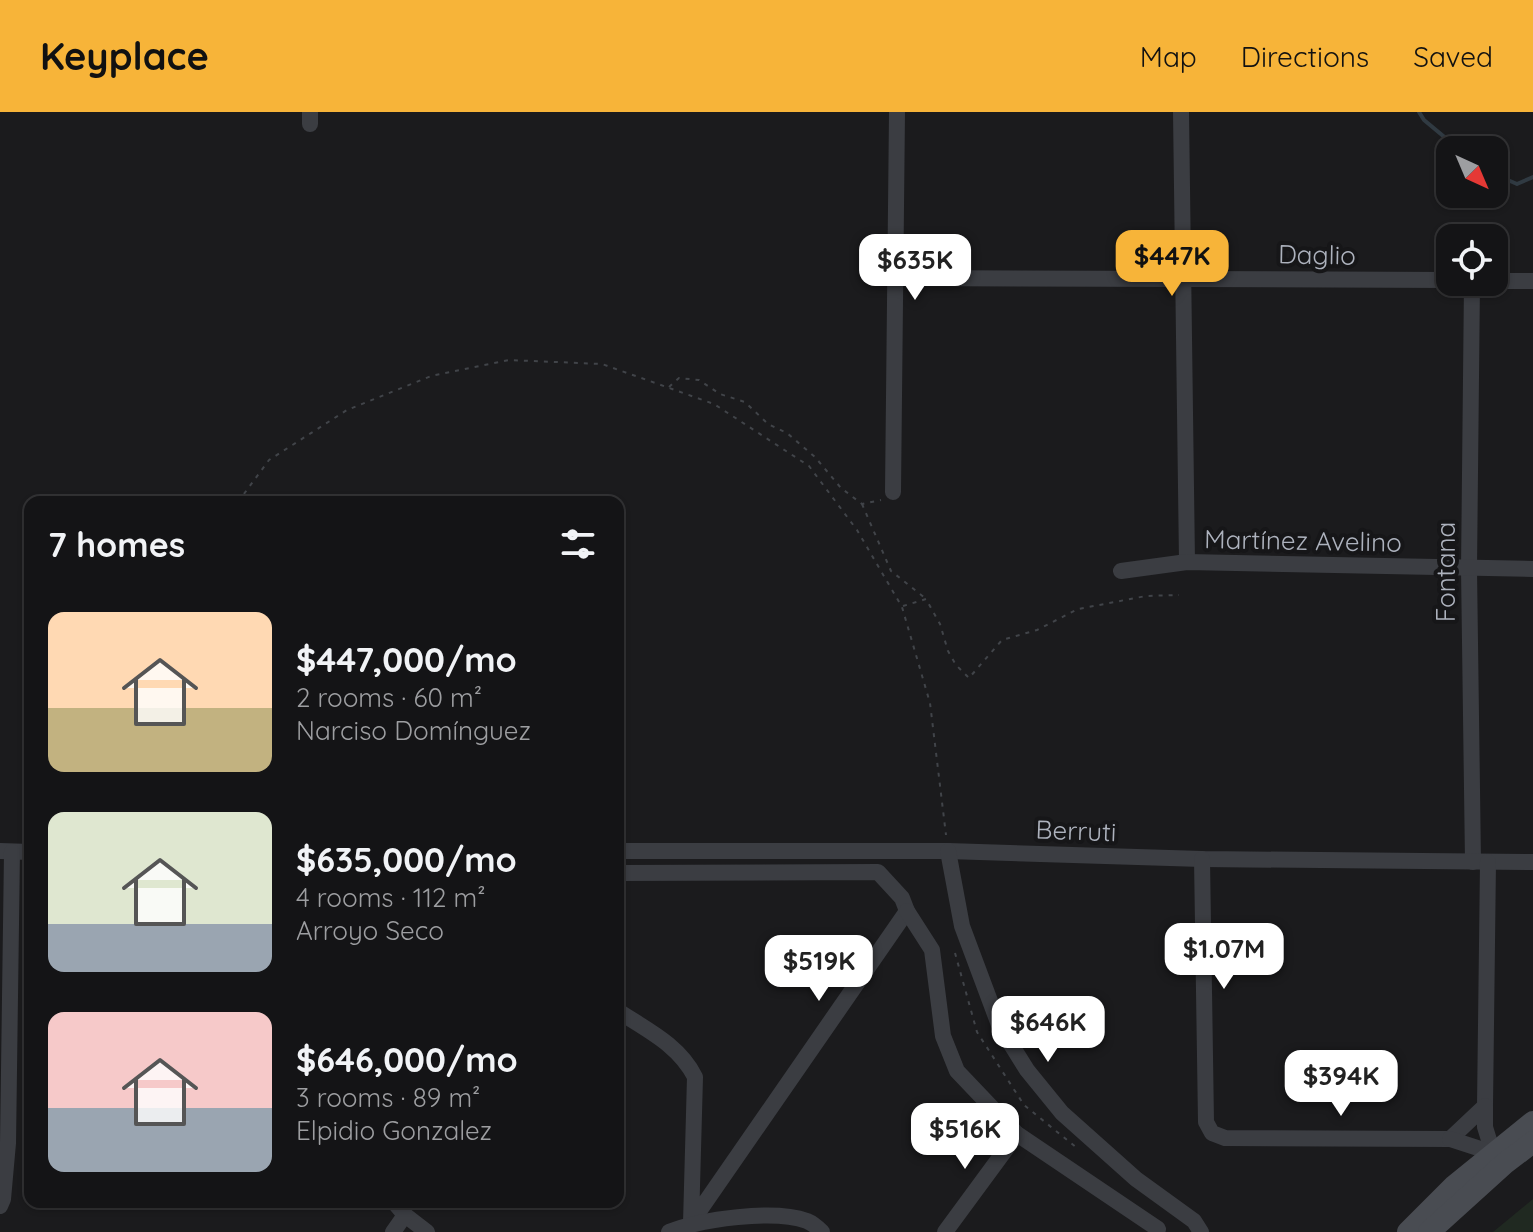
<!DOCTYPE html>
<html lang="en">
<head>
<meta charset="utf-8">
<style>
  :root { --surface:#141416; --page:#1d1d1f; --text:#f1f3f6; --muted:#9d9ea1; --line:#333335; --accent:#f7b439 }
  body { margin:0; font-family:Quicksand,sans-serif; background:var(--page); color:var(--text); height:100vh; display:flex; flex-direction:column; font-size:30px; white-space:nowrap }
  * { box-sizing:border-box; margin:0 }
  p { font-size:26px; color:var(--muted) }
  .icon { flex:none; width:44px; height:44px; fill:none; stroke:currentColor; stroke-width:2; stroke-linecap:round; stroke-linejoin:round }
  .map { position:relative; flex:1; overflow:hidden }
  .details { position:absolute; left:24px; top:384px; width:600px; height:712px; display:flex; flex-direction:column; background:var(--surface); border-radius:16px; box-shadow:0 2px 6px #0004,0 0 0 2px var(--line) }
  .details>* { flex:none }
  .needle { width:52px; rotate:136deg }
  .tools { position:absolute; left:1436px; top:24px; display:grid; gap:16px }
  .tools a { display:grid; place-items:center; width:72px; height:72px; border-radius:16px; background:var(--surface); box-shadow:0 2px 6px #0004,0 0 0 2px var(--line); font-size:40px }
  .price { position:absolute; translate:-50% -68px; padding:0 18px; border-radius:16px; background:#fff; color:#222; font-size:26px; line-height:52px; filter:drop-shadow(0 2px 4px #0008) }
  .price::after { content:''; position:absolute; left:50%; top:48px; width:24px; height:18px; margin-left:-12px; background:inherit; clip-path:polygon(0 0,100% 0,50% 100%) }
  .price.active { background:var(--accent); color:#111 }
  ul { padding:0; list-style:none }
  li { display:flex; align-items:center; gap:24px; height:200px; padding:0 24px }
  li span { display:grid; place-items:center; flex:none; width:224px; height:160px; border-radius:16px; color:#555 }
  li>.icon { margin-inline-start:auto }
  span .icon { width:96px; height:96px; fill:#fffc; stroke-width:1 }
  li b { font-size:34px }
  h2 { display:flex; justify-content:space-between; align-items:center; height:96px; padding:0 24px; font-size:34px }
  header { display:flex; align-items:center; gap:48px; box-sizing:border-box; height:112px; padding:0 40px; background:var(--accent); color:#111 }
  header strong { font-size:38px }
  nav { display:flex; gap:44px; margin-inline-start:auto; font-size:28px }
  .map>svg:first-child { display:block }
</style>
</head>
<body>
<header>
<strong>Keyplace</strong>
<nav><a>Map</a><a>Directions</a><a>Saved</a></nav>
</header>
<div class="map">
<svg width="1533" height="1120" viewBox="0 0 1533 1120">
  <rect width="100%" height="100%" fill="#1b1b1d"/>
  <path fill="#202921" d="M1533,1087V1120H1493Z"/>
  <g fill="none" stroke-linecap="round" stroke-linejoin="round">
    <g stroke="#303a42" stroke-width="4">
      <path d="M1419,0L1424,8L1460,38"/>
      <path d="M1494,62L1517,72L1533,65"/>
    </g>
    <g stroke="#414449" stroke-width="2" stroke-dasharray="4 6" stroke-linecap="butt">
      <path d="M669,275L679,266L699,268L720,282L745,290L768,312L787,321L815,345L841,376L862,392L881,388"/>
      <path d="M238,390L269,348L347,298L431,264L509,248L602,252L714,292L809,354L857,418L902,495L930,591L946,723"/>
      <path d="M862,392L891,459L925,486"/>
      <path d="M903,494L926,487L940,512L948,539L956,553L969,566L1002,528L1037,518L1078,497L1146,484L1179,483"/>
      <path d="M955,841L977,920L1024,993L1077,1036"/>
    </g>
    <g stroke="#3b3d42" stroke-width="16">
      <path d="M1181,0L1187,450"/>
      <path d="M310,12V0"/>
      <path d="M895,166L1450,168"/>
      <path d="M1494,169H1533"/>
      <path d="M1472,170L1469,457L1473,750"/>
      <path d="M893,380L897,0"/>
      <path d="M1121,459L1187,450L1533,457"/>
      <path d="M0,739L30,740"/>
      <path d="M618,739H948L1202,747L1533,750"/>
      <path d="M948,739L962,814L999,913L1027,958L1062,1001L1136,1067L1194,1109L1201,1120"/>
      <path d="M1202,747L1206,1010L1212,1021L1225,1026L1450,1027L1485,994L1488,750"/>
      <path d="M618,761L878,760L902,786L907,799L691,1111L695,965C679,933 647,918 618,899"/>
      <path d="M907,799L932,838L943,924L957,959L1017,1022L1158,1117L1156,1120"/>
      <path d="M1485,994V1015L1493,1041"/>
      <path d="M1450,1027L1493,1041"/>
      <path d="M0,1094L3,1087L8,1031L12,740"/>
      <path d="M405,1103L427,1120"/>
      <path d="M393,1120L405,1103L394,1090"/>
      <path d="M669,1120C701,1107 774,1097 807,1109C812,1111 818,1116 822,1120"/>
      <path d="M945,1120L1017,1022"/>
    </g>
    <g stroke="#494c52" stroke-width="22">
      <path d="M1408,1120L1454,1074L1533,1010"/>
      <path d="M1429,1120L1504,1052L1533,1030"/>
    </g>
  </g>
  <g text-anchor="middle" stroke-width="8" stroke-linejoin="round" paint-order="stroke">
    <g font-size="26" fill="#adb2bd" stroke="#161618">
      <text transform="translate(1317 143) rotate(1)" y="9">Daglio</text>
      <text transform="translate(1303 429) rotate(1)" y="9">Martínez Avelino</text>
      <text transform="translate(1446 460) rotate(-90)" y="9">Fontana</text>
      <text transform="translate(1076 719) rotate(2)" y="9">Berruti</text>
    </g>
  </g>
</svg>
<div class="tools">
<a><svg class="needle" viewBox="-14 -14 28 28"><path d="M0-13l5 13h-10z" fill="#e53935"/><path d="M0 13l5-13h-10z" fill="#9d9ea1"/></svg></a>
<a><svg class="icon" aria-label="locate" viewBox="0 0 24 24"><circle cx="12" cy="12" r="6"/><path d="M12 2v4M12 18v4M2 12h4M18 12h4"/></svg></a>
</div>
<b class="price active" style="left:1172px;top:186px">$447K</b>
<b class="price" style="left:915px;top:190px">$635K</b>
<b class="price" style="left:1224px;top:879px">$1.07M</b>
<b class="price" style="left:819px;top:891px">$519K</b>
<b class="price" style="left:1048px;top:952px">$646K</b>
<b class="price" style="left:1341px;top:1006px">$394K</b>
<b class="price" style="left:965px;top:1059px">$516K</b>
<section class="details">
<h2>7 homes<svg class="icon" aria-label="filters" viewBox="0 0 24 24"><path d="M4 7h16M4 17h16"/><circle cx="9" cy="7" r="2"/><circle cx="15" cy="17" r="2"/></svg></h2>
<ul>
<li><span style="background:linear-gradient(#ffd9b3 60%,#c2b280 0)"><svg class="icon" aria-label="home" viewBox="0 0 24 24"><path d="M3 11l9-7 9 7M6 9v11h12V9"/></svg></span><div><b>$447,000/mo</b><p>2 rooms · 60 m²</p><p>Narciso Domínguez</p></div></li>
<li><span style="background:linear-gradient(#dfe7d0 70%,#9aa5b1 0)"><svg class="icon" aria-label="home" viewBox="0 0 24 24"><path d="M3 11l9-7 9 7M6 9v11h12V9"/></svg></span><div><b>$635,000/mo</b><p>4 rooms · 112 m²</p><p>Arroyo Seco</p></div></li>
<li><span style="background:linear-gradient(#f6c9c9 60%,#9aa5b1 0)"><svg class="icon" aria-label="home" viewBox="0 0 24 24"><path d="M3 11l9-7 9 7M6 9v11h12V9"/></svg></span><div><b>$646,000/mo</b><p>3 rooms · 89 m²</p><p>Elpidio Gonzalez</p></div></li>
</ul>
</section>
</div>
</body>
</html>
